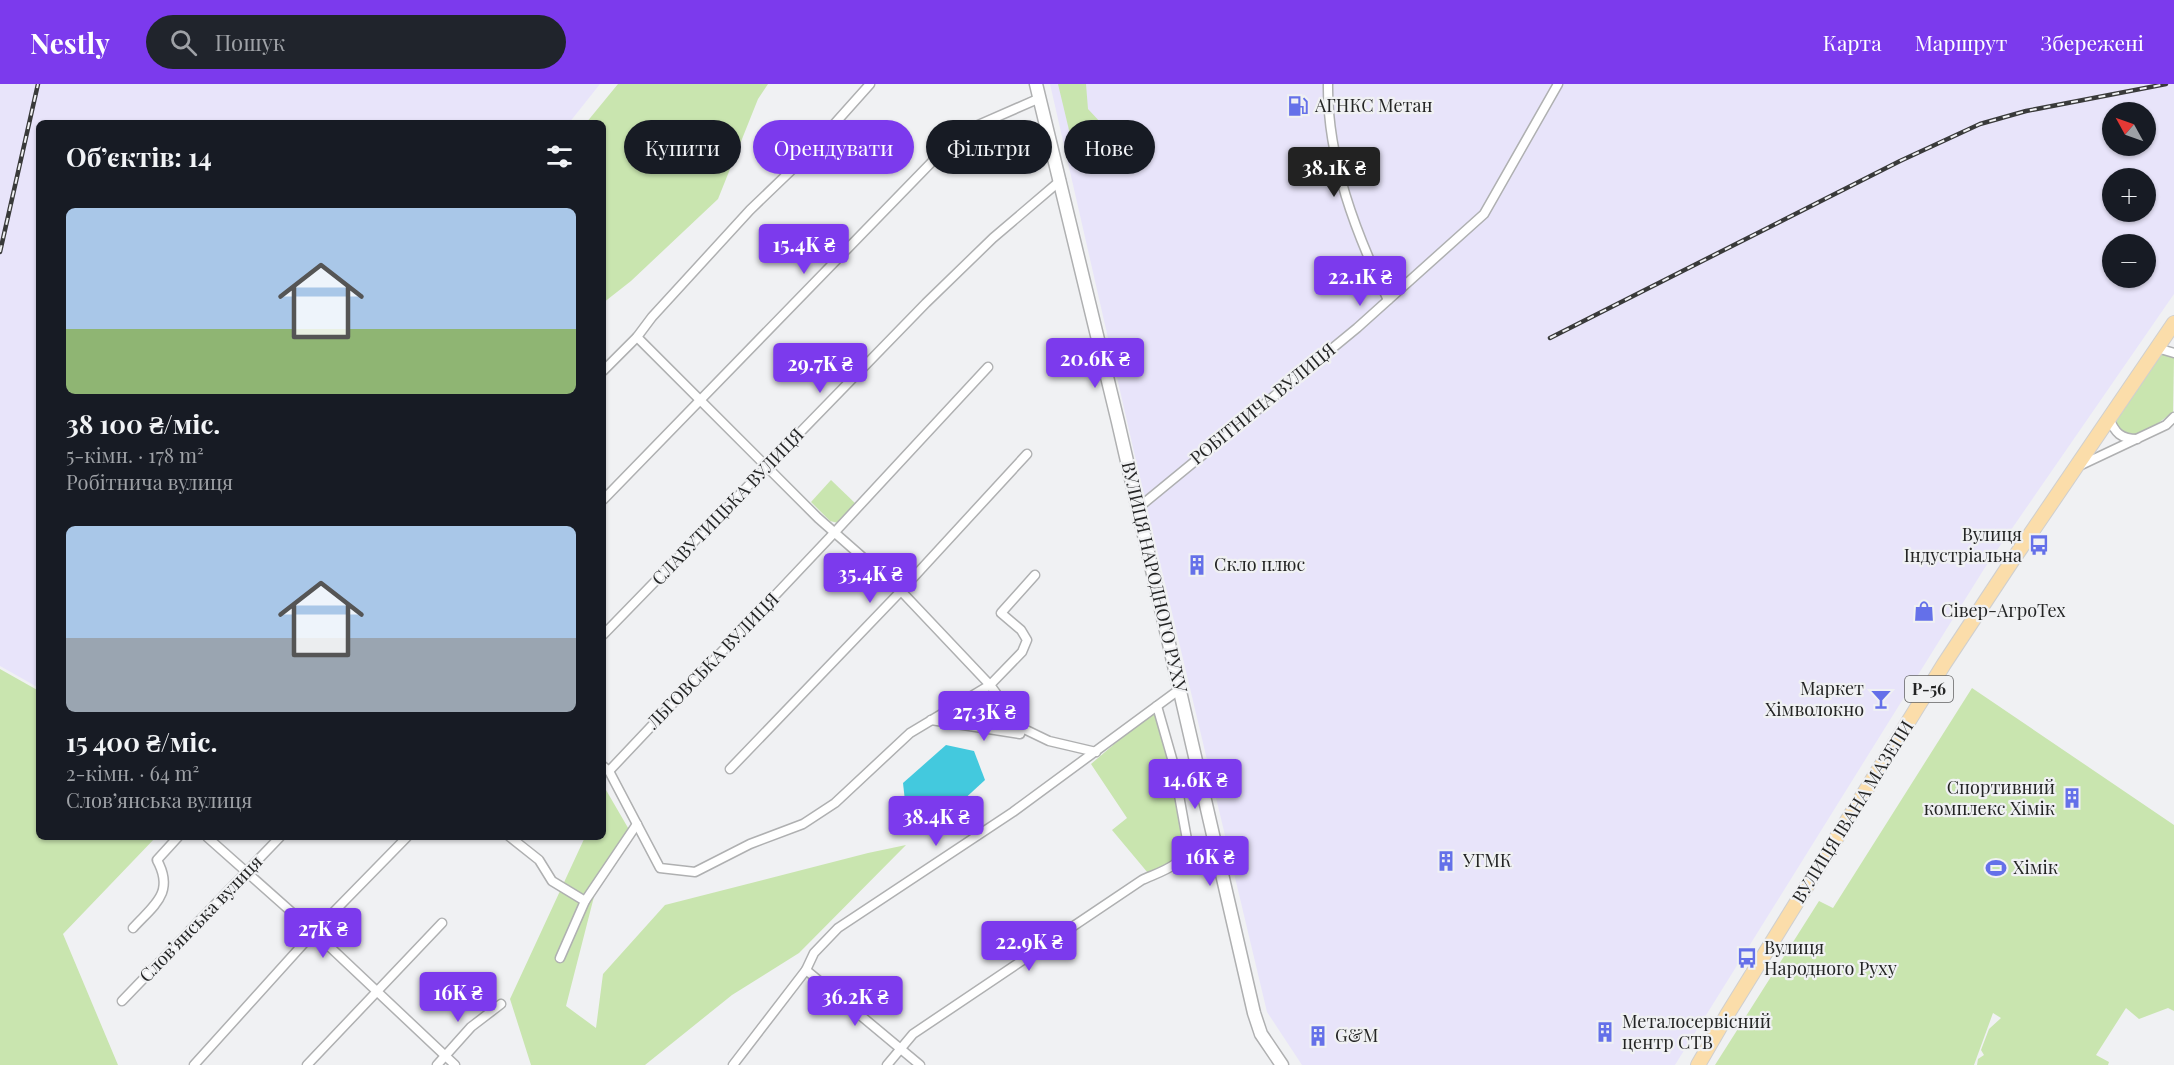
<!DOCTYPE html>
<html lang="uk">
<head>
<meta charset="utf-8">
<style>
  :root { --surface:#171b24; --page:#20242c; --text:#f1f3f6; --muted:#9ea1a6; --accent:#7c3aed }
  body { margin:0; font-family:"Playfair Display",serif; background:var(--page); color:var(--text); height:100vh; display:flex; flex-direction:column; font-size:22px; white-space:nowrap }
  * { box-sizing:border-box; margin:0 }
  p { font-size:20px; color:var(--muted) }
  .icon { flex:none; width:33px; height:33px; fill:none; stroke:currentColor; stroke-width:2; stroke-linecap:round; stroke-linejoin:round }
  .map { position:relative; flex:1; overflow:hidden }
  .details { position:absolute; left:36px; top:36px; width:570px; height:720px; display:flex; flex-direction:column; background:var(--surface); border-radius:9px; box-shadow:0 2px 4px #0004 }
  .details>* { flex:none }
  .banner { position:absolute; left:624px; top:36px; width:570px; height:54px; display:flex; gap:12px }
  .needle { width:39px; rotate:310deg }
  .buttons { position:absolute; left:2102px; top:18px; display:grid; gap:12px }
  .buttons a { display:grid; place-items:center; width:54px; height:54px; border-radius:50%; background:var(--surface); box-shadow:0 2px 4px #0004; font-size:30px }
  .price { position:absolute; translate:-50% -51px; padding:0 14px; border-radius:6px; background:var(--accent); color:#fff; font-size:20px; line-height:39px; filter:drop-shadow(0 2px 3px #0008) }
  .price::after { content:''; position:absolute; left:50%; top:36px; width:18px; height:14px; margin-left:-9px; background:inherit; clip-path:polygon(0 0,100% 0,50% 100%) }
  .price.on { background:#222; color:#fff }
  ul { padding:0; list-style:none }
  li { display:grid; align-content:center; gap:12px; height:318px; padding:0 30px }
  li span { display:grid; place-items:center; height:186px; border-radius:9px; color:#555 }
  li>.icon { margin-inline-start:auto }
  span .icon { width:108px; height:108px; fill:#fffc; stroke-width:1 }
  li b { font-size:26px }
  h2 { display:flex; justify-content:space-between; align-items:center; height:72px; padding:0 30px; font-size:26px }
  .tag { padding:0 21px; border-radius:27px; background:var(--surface); box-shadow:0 2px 4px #0004; font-size:21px; line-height:54px }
  .tag.on { background:var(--accent); color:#fff }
  header { display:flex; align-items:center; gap:36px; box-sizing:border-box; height:84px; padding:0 30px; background:var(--accent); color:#fff }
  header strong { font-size:28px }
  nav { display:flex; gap:33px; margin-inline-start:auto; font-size:21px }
  .search { width:420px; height:54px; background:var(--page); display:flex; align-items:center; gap:15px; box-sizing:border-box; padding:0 21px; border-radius:33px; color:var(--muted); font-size:22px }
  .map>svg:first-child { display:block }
</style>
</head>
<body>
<header>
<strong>Nestly</strong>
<div class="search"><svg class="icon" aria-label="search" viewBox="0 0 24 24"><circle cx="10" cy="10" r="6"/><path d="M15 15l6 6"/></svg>Пошук</div>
<nav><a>Карта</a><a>Маршрут</a><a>Збережені</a></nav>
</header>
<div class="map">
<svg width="2174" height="981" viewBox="0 0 2174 981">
  <rect width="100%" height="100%" fill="#f0f1f3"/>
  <g fill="#e8e4fa" fill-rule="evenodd">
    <path d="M0,0H600L569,39H39V604L0,582Z"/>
    <path d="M1050,0H2174V210L1984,485L1675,981H1302L1267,928L1140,394ZM2112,28H2145V62H2112ZM2112,94H2145V128H2112ZM2112,160H2145V194H2112Z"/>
  </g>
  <g fill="#c9e5af">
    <path d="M618,0H768L758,15L718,115L631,197L603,219V39H586Z"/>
    <path d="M1058,0H1086L1088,25L1102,40L1111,57L1074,67Z"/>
    <path d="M2165,270L2174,274L2173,328L2149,346L2129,352L2117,344L2116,337L2161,271Z"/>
    <path d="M831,396L857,421L838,439L830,437L811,418Z"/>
    <path d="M0,585L39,607V753H156L63,850L118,981H0Z"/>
    <path d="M1972,604L2174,741V927L2168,924L2139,935L2126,924L2096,971L2109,978L2108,981H1977L1978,975L1984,971L1981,966L1989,945L2001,934L1993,929L1974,981H1715L1819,817L1833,824Z"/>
    <path d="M1156,628L1172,691L1185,759L1183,769L1169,779L1148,789L1112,746L1127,734L1091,680L1140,638Z"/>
    <path d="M606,706L631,749L630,759L598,797L566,922L596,944L603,890L665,821L868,769L906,761L799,869L732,911L645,981H531L510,915L585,753H603V713Z"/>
  </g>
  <path fill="#43c9de" d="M946,661L974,667L985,696L947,731L929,736L912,731L905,717L903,699Z"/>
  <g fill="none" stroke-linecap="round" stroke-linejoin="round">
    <g stroke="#afb0b1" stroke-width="11">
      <g id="street">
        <path d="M1328,0C1327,75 1356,150 1388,216"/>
        <path d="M637,253L818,434L901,507L990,601L1022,644L1049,657L1096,668"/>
        <path d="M2157,264L2174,269"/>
        <path d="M603,287L637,253L652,233L750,126L803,75L870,0"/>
        <path d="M2109,334C2115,349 2121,355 2137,355"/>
        <path d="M2079,382L2166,341L2174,333"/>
        <path d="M603,416L960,49L1040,14"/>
        <path d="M1138,424L1357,244L1484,130L1558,0"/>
        <path d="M603,551L926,219L993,154L1061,96"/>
        <path d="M931,636L1020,650L1022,644"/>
        <path d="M603,682L609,687L660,784L695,788L750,760L803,740L835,719L910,649L990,601L1022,568L1027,556L1021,546L1001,529L1035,491"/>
        <path d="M730,685L901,507L1027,370"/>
        <path d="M609,687L834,449L988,283"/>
        <path d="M207,753L314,848L455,981"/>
        <path d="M510,753L539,776L552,797L585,817"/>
        <path d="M133,844C154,821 175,809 157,776L178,753"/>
        <path d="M560,874L585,817L637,740"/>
        <path d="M806,886L920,981"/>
        <path d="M122,917L280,753"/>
        <path d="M194,981L314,848L407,753"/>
        <path d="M307,981L442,839"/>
        <path d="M437,981L471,943L501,920"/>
        <path d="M733,981L806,886L814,869L838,844L1013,728L1180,605"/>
        <path d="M887,981L913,950L1142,796C1159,788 1184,782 1188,761L1173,678L1157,622"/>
      </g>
    </g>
    <g stroke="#afb0b1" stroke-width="15">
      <path id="secondary" d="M1036,0L1118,338L1254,929L1261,950L1282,981"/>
    </g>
    <g stroke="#cfcfcf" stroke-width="16">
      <path id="primary" d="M1698,981L1727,931L1944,580L2012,477L2174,239"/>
    </g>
    <use href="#street" stroke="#fff" stroke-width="8"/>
    <use href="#secondary" stroke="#fff" stroke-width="12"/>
    <use href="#primary" stroke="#fbddaa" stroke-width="14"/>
    <g stroke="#393a3a" stroke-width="4.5">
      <g id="rail">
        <path d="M0,168L38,0"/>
        <path d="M1550,254L1900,77L1980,40L2026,27L2166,0"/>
      </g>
    </g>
    <use href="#rail" stroke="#f0f1f3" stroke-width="2" stroke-dasharray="7" stroke-linecap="butt"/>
  </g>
  <defs>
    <g id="fuel-bare" transform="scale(1.62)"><path d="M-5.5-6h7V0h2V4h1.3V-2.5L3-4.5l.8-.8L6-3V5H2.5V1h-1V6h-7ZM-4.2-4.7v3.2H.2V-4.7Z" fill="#6470e9" stroke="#f0f1f3" stroke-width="2.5" paint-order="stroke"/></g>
    <g id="bus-bare" transform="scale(1.62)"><path d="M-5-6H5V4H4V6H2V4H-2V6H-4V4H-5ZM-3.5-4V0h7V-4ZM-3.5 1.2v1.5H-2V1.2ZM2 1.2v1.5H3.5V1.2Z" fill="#6470e9" stroke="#f0f1f3" stroke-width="2.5" paint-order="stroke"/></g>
    <g id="building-bare" transform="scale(1.62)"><path d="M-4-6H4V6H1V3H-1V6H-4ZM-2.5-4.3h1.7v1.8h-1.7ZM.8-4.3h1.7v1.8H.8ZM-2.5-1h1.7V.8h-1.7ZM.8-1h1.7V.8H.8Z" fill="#6470e9" stroke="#f0f1f3" stroke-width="2.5" paint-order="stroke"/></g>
    <g id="shop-bare" transform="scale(1.62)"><path d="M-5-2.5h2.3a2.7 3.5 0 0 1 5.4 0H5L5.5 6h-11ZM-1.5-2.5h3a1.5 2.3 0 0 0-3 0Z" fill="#6470e9" stroke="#f0f1f3" stroke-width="2.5" paint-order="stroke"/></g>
    <g id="bar-bare" transform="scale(1.62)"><path d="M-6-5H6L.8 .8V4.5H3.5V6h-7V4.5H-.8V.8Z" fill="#6470e9" stroke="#f0f1f3" stroke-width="2.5" paint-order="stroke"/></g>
    <g id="stadium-bare" transform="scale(1.62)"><path d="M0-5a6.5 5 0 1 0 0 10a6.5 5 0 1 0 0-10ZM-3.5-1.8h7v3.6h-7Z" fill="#6470e9" stroke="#f0f1f3" stroke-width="2.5" paint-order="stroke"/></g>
  </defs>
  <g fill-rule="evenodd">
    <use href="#fuel-bare" x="1298" y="22"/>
    <use href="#bus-bare" x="2039" y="461"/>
    <use href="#building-bare" x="1197" y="481"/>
    <use href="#shop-bare" x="1924" y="527"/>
    <use href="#bar-bare" x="1881" y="615"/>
    <use href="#building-bare" x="2072" y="714"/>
    <use href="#building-bare" x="1446" y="777"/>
    <use href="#stadium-bare" x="1996" y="784"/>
    <use href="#bus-bare" x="1747" y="874"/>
    <use href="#building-bare" x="1605" y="948"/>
    <use href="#building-bare" x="1318" y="952"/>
  </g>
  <g text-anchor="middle" stroke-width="4.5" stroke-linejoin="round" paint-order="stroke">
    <rect fill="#f0f1f3" stroke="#616263" stroke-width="1.5" x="1905" y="592" width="48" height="26" rx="4.5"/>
    <g font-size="16" font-weight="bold" fill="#242525">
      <text x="1929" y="611">Р-56</text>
    </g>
    <g font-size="18" fill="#242525" stroke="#f0f1f3" text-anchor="start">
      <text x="1315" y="28">АГНКС Метан</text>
      <text x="2022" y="457" text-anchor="end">Вулиця<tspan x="2022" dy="21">Індустріальна</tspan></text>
      <text x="1214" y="487">Скло плюс</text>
      <text x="1941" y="533">Сівер-АгроТех</text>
      <text x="1864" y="611" text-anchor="end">Маркет<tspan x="1864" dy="21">Хімволокно</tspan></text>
      <text x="2055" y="710" text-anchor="end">Спортивний<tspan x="2055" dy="21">комплекс Хімік</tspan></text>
      <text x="1463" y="783">УГМК</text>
      <text x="2013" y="790">Хімік</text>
      <text x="1764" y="870">Вулиця<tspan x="1764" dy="21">Народного Руху</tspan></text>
      <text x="1622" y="944">Металосервісний<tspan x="1622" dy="21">центр СТВ</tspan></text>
      <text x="1335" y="958">G&amp;M</text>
    </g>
    <g font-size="18" fill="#242525" stroke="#f0f1f3">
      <text transform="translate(1263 320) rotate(-39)" y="6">РОБІТНИЧА ВУЛИЦЯ</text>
      <text transform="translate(728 423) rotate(-46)" y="6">СЛАВУТИЦЬКА ВУЛИЦЯ</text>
      <text transform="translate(1154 493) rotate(77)" y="6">ВУЛИЦЯ НАРОДНОГО РУХУ</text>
      <text transform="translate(713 577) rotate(-46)" y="6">ЛЬГОВСЬКА ВУЛИЦЯ</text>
      <text transform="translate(1853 728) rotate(-58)" y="6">ВУЛИЦЯ ІВАНА МАЗЕПИ</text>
      <text transform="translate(201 835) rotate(-46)" y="6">Словʼянська вулиця</text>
    </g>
  </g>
</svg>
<div class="buttons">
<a><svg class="needle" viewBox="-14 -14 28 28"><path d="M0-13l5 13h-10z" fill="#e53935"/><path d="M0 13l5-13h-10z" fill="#9ea1a6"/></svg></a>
<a>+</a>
<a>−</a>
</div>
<b class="price on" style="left:1334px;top:114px">38.1K ₴</b>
<b class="price" style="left:804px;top:191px">15.4K ₴</b>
<b class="price" style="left:1360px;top:223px">22.1K ₴</b>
<b class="price" style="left:1095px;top:305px">20.6K ₴</b>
<b class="price" style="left:820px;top:310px">29.7K ₴</b>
<b class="price" style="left:870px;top:520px">35.4K ₴</b>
<b class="price" style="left:984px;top:658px">27.3K ₴</b>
<b class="price" style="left:1195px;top:726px">14.6K ₴</b>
<b class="price" style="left:936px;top:763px">38.4K ₴</b>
<b class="price" style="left:1210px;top:803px">16K ₴</b>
<b class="price" style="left:323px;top:875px">27K ₴</b>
<b class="price" style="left:1029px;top:888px">22.9K ₴</b>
<b class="price" style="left:458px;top:939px">16K ₴</b>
<b class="price" style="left:855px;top:943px">36.2K ₴</b>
<div class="banner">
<a class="tag">Купити</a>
<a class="tag on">Орендувати</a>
<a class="tag">Фільтри</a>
<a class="tag">Нове</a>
</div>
<section class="details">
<h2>Об’єктів: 14<svg class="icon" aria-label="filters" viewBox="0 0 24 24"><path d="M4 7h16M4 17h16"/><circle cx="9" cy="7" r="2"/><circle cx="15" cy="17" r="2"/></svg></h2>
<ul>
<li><span style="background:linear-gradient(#a9c7e8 65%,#8fb573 0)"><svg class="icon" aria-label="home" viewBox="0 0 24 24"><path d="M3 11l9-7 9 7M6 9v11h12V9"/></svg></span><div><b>38 100 ₴/міс.</b><p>5-кімн. · 178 m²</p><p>Робітнича вулиця</p></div></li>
<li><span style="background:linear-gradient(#a9c7e8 60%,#9aa5b1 0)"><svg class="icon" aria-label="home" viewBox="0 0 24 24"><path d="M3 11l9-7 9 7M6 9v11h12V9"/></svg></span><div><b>15 400 ₴/міс.</b><p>2-кімн. · 64 m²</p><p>Словʼянська вулиця</p></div></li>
</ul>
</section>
</div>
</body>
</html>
